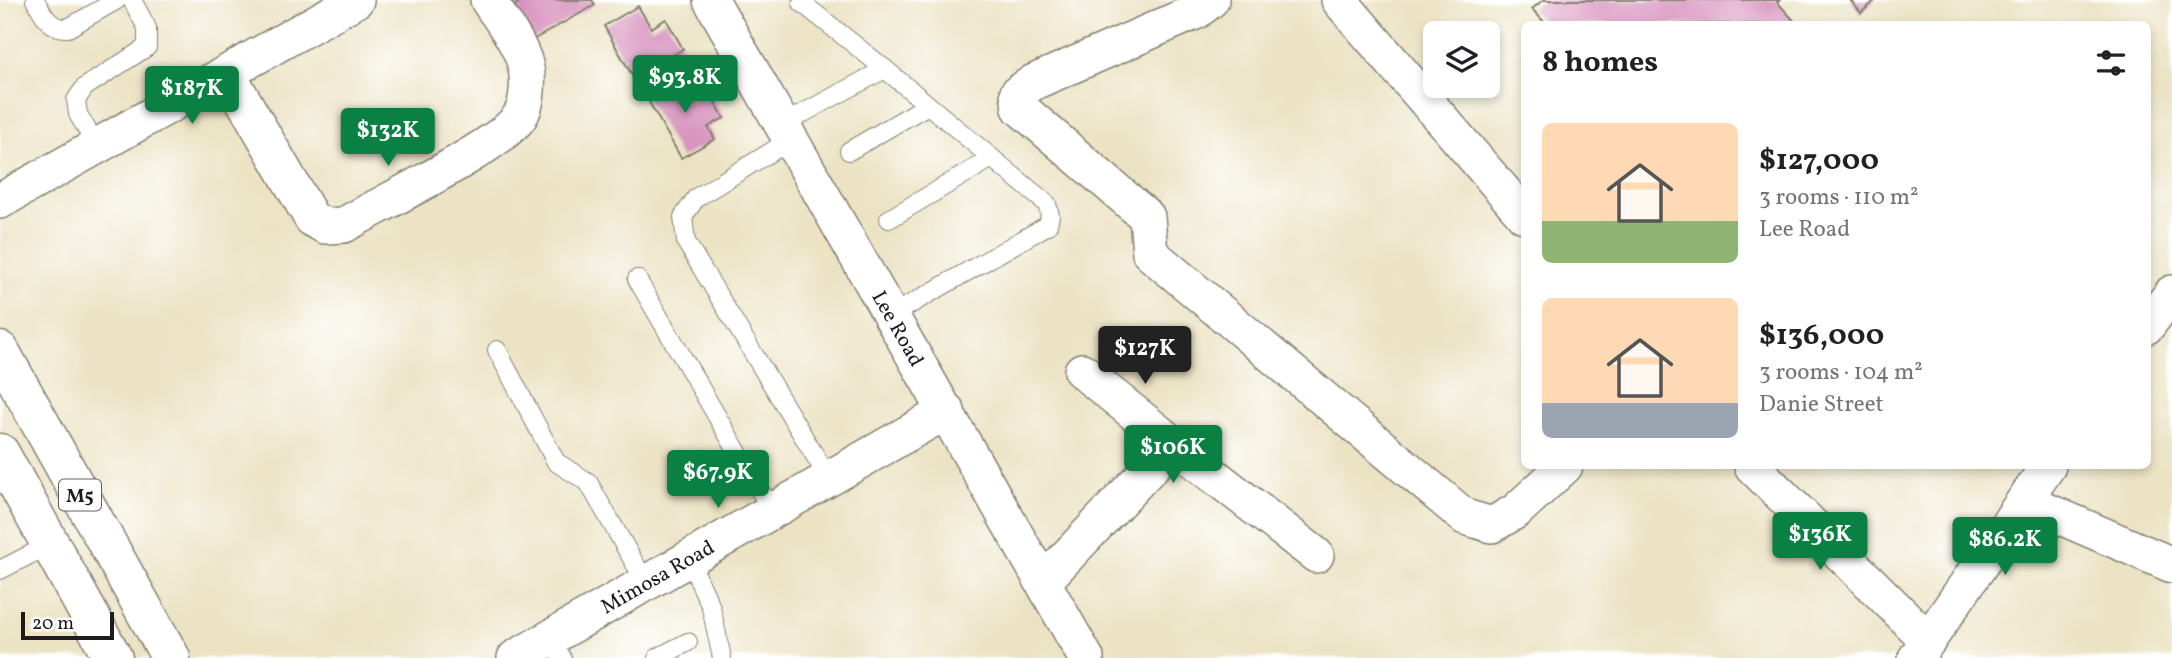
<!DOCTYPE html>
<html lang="en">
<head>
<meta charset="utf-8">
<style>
  :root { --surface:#fff; --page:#f6f6f6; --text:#202124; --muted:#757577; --accent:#0b8043 }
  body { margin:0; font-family:Vollkorn,serif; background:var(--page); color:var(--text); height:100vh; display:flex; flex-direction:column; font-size:26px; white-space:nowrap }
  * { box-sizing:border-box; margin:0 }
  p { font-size:23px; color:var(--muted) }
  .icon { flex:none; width:38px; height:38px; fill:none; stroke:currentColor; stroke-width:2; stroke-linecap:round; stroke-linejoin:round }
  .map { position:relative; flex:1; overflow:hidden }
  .sheet { position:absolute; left:1521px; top:21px; width:630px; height:448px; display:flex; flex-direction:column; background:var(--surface); border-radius:10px; box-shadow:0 4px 10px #0003 }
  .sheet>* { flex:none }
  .buttons { position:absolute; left:1423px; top:21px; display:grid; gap:14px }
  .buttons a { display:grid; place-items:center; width:77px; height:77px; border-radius:10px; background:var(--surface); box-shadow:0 4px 10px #0003; font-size:35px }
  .scale { position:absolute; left:21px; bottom:18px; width:93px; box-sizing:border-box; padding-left:7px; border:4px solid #1c1c1c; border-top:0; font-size:19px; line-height:24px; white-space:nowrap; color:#1c1c1c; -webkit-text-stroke:5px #fff; paint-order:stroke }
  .price { position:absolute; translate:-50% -60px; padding:0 16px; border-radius:7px; background:var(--accent); color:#fff; font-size:23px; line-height:46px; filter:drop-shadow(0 2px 4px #0008) }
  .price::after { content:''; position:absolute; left:50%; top:42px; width:21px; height:16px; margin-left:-10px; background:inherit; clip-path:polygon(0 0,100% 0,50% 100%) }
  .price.on { background:#222; color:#fff }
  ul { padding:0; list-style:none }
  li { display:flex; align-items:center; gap:21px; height:175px; padding:0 21px }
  li span { display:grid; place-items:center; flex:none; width:196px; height:140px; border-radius:10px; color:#555 }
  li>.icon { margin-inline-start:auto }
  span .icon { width:84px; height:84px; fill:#fffc; stroke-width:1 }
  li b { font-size:30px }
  h2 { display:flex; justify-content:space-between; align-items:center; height:84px; padding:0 21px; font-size:30px }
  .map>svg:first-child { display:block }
</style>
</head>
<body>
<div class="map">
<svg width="2172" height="658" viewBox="0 0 2172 658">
  <rect width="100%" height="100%" fill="#fff"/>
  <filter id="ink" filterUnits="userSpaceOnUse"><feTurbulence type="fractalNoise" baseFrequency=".0143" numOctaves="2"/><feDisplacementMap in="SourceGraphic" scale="14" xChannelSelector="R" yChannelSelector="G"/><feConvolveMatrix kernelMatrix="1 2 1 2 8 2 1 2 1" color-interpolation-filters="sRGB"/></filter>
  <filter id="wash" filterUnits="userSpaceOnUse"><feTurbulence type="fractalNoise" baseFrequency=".00686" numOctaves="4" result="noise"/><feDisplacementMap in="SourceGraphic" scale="28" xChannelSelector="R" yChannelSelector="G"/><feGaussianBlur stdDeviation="1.57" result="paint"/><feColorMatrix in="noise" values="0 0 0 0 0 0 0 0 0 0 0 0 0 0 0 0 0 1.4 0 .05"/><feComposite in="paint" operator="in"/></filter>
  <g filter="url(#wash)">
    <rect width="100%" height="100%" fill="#ece3c4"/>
    <g id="blocks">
      <g fill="#d994c0">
        <path d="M524,0H592L595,5L531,41L512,7Z"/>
        <path d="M1543,0H1780L1777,2L1797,24H1546L1532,9Z"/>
        <path d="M1850,0H1876L1861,13Z"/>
        <path d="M638,6L651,28L666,19L683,49L668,58L674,69L640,89L604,26Z"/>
        <path d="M679,76L691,98L707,88L724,118L708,127L715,139L681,158L645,95Z"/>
      </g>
    </g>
  </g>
  <g filter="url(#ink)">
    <use href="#blocks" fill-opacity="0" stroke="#848070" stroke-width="2"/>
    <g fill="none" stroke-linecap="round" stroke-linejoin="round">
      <g stroke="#848070" stroke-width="20">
        <g id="service">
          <path d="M35,0C44,15 49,29 68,28L117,0"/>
          <path d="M802,3L885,69"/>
          <path d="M783,124L885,69L1047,204L1050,215L1048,225L892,315"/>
          <path d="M792,139L696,198L683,217L686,242L829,479"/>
          <path d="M97,147L78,114L76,100L85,87L147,47V28L132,0"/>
          <path d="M849,151L928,105"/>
          <path d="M889,219L992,158"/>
          <path d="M637,279L772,511"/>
          <path d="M497,350L556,462L588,482L646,583"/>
          <path d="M689,559L711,607L722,658"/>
          <path d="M0,570L49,545"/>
          <path d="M551,638L562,658"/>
          <path d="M657,658L688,642"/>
        </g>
      </g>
      <g stroke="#848070" stroke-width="38">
        <g id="minor">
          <path id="s1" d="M711,0L1086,658"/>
          <path d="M1211,0L1197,11L1034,82L1018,93L1020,108L1147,217L1150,253L1465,517L1492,525L1516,511L1565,466"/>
          <path d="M1339,0L1524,215"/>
          <path d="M228,74L312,219L325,226L344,225C379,205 504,144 520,116C527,105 528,87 527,75C525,48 502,22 488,0"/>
          <path d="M0,201L356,0"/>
          <path d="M2147,326L2172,293"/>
          <path d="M1082,371L1173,444"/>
          <path d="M1752,466L1928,640"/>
          <path d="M2024,501L2172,565"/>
          <path d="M1043,582L1173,444L1316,555"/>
          <path id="s2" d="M515,658L947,411"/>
          <path d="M1916,658L2048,466"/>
        </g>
      </g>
      <g stroke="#848070" stroke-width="41">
        <g id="primary">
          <path d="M0,351L171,658"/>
          <path d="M0,453L113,658"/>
        </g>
      </g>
      <use href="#service" stroke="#fff" stroke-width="18"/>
      <use href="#minor" stroke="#fff" stroke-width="35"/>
      <use href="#primary" stroke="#fff" stroke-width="38"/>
    </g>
  </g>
  <g text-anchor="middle" stroke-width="7" stroke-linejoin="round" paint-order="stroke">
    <rect fill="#fff" stroke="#606060" stroke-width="2" x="59" y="479.5" width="42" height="31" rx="5"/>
    <g font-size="19" font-weight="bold" fill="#1c1c1c">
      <text x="80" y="502">M5</text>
    </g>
    <g font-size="21" fill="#1c1c1c" stroke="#fff">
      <text dy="7" stroke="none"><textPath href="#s1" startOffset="378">Lee Road</textPath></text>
      <text dy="7" stroke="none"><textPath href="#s2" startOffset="164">Mimosa Road</textPath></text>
    </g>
  </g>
</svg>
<div class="buttons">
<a><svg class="icon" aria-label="layers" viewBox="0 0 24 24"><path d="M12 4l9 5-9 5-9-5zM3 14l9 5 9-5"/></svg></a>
</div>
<div class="scale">20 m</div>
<b class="price" style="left:685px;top:115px">$93.8K</b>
<b class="price" style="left:192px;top:126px">$187K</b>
<b class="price" style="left:388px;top:168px">$132K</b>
<b class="price on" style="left:1145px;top:386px">$127K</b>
<b class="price" style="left:1173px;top:485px">$106K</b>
<b class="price" style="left:718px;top:510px">$67.9K</b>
<b class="price" style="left:1820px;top:572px">$136K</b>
<b class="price" style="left:2005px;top:577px">$86.2K</b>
<section class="sheet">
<h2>8 homes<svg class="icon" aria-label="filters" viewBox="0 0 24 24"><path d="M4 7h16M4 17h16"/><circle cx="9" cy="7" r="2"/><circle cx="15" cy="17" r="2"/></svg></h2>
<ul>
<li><span style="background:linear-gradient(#ffd9b3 70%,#8fb573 0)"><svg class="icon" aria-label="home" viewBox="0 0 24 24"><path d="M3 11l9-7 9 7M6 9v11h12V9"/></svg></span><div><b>$127,000</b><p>3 rooms · 110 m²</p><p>Lee Road</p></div></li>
<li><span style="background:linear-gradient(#ffd9b3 75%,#9aa5b1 0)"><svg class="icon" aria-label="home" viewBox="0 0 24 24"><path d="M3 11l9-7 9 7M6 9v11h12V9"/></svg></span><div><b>$136,000</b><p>3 rooms · 104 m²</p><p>Danie Street</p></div></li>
</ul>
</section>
</div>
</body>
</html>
